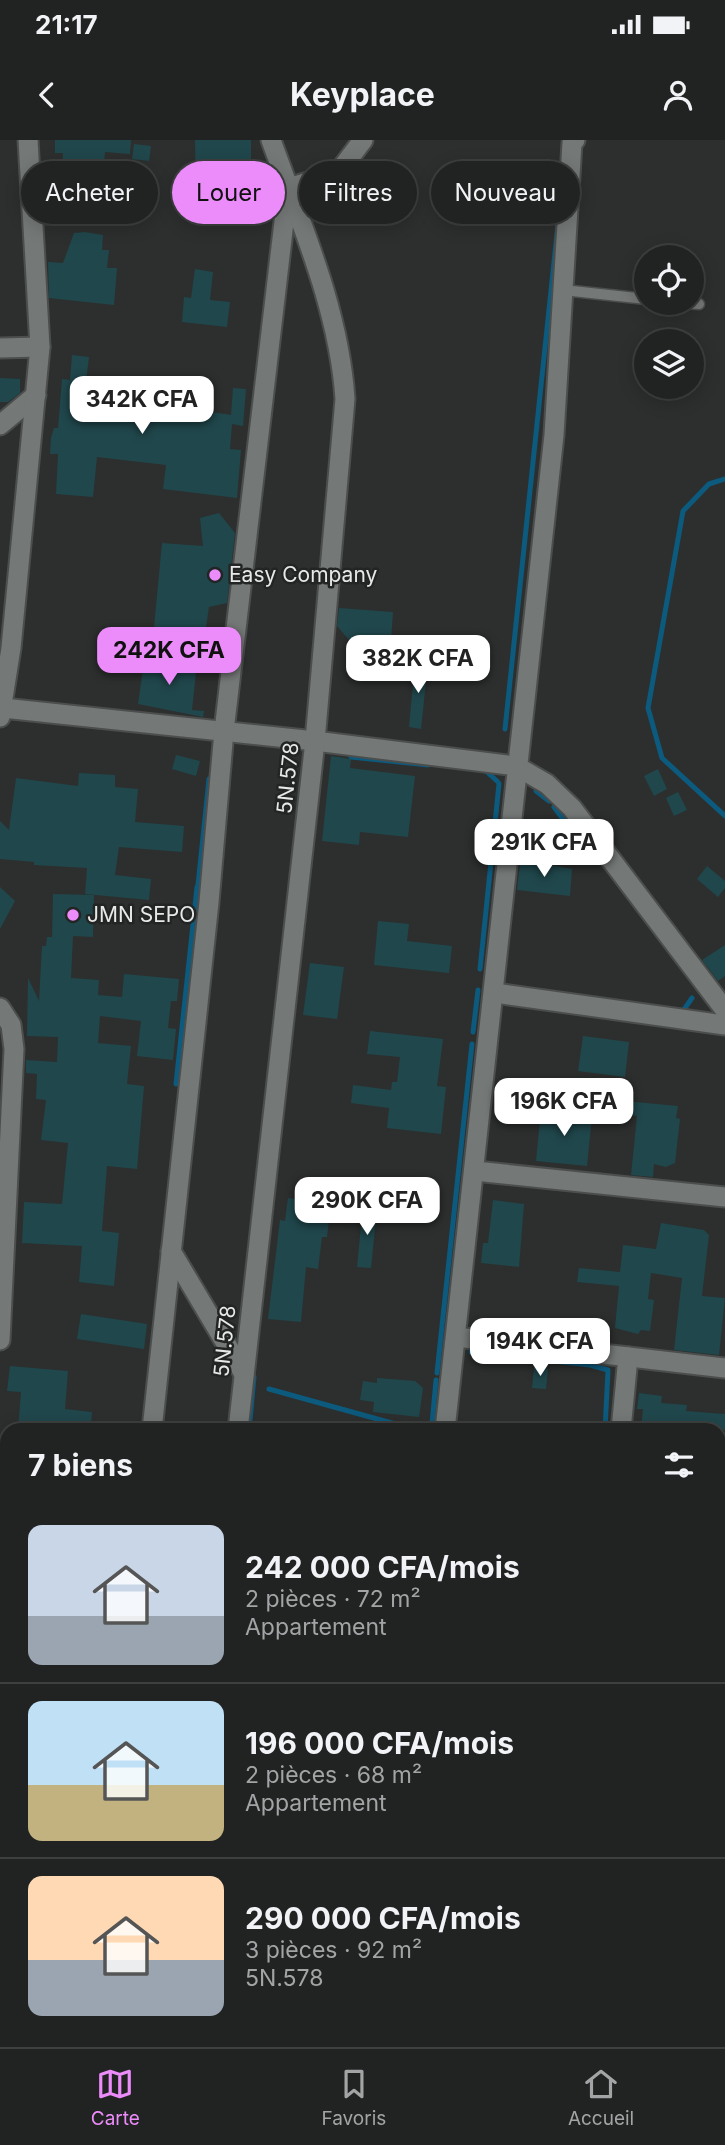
<!DOCTYPE html>
<html lang="fr">
<head>
<meta charset="utf-8">
<style>
  :root { --surface:#212322; --page:#292b2a; --text:#f1f3f6; --muted:#a2a4a5; --line:#3e4040; --accent:#ec8cfa }
  body { margin:0; font-family:Inter,sans-serif; background:var(--page); color:var(--text); height:100vh; display:flex; flex-direction:column; font-size:26px; white-space:nowrap }
  * { box-sizing:border-box; margin:0 }
  p { font-size:23px; color:var(--muted) }
  .icon { flex:none; width:38px; height:38px; fill:none; stroke:currentColor; stroke-width:2; stroke-linecap:round; stroke-linejoin:round }
  .map { position:relative; flex:1; overflow:hidden }
  .sheet { position:absolute; left:0px; top:1283px; width:726px; height:625px; display:flex; flex-direction:column; background:var(--surface); border-radius:21px 21px 0 0; box-shadow:0 4px 18px #0003,0 0 0 2px var(--line) }
  .sheet>* { flex:none }
  .hud { position:absolute; left:21px; top:21px; width:684px; height:63px; display:flex; gap:14px }
  .controls { position:absolute; left:634px; top:105px; display:grid; gap:14px }
  .controls a { display:grid; place-items:center; width:70px; height:70px; border-radius:50%; background:var(--surface); box-shadow:0 4px 18px #0003,0 0 0 2px var(--line); font-size:35px }
  .price { position:absolute; translate:-50% -60px; padding:0 16px; border-radius:14px; background:#fff; color:#222; font-size:23px; line-height:46px; filter:drop-shadow(0 2px 4px #0008) }
  .price::after { content:''; position:absolute; left:50%; top:42px; width:21px; height:16px; margin-left:-10px; background:inherit; clip-path:polygon(0 0,100% 0,50% 100%) }
  .price.current { background:var(--accent); color:#111 }
  ul { padding:0; list-style:none }
  li { display:flex; align-items:center; gap:21px; height:175px; padding:0 28px }
  li+li { border-top:2px solid var(--line) }
  li span { display:grid; place-items:center; flex:none; width:196px; height:140px; border-radius:14px; color:#555 }
  li>.icon { margin-inline-start:auto }
  span .icon { width:84px; height:84px; fill:#fffc; stroke-width:1 }
  li b { font-size:30px }
  h2 { display:flex; justify-content:space-between; align-items:center; height:84px; padding:0 28px; font-size:30px }
  .chip { padding:0 24px; border-radius:32px; background:var(--surface); box-shadow:0 4px 18px #0003,0 0 0 2px var(--line); font-size:24px; line-height:63px }
  .chip.current { background:var(--accent); color:#111 }
  .status { display:flex; justify-content:space-between; align-items:center; height:49px; padding:0 35px; background:var(--surface); direction:ltr }
  .status svg { height:19px; fill:currentColor }
  header { display:flex; justify-content:space-between; align-items:center; height:91px; padding:0 28px; background:var(--surface); font-size:32px; font-weight:700 }
  .tab-bar { display:flex; justify-content:space-around; align-items:center; height:98px; border-top:2px solid var(--line); background:var(--surface); font-size:19px; color:var(--muted) }
  .tab-bar a { display:grid; justify-items:center; gap:4px }
  .tab-bar .current { color:var(--accent) }
  .map>svg:first-child { display:block }
</style>
</head>
<body>
<div class="status"><b>21:17</b><svg viewBox="0 0 49 12"><path d="M0 12V9h3v3zM5 12V6h3v6zM10 12V3h3v9zM15 12V0h3v12zM26 1h20v11H26zM47 4h2v5h-2z"/></svg></div>
<header><svg class="icon" aria-label="back" viewBox="0 0 24 24"><path d="M15 5l-7 7 7 7"/></svg>Keyplace<svg class="icon" aria-label="person" viewBox="0 0 24 24"><circle cx="12" cy="8" r="4"/><path d="M4 21q1-7 8-7t8 7"/></svg></header>
<div class="map">
<svg width="725" height="1907" viewBox="0 0 725 1907">
  <rect width="100%" height="100%" fill="#2c2f2e"/>
  <g fill="none" stroke-linecap="round" stroke-linejoin="round">
    <g stroke="#0c5a7d" stroke-width="5">
      <path d="M725,339L709,344L683,371L648,568L662,618L725,676"/>
      <path d="M505,589L558,84"/>
      <path d="M351,617L428,625"/>
      <path d="M486,631L498,642"/>
      <path d="M536,651L549,661"/>
      <path d="M554,667L588,713"/>
      <path d="M198,745L209,639"/>
      <path d="M480,829L499,644"/>
      <path d="M678,870L683,871L692,858"/>
      <path d="M473,892L478,850"/>
      <path d="M176,944L197,747"/>
      <path d="M471,1212L590,1225L608,1230L605,1290"/>
      <path d="M437,1233L472,904"/>
      <path d="M269,1249L417,1290"/>
      <path d="M250,1280L254,1237"/>
      <path d="M432,1284L436,1240"/>
      <path d="M719,1374L725,1376"/>
      <path d="M512,1907V1900"/>
    </g>
  </g>
  <g fill="#20474c">
    <path d="M55,0H131L130,14L105,12L101,57L61,53L63,13H55Z"/>
    <path d="M195,0H251V27L217,28V61L246,66L244,83L212,79L214,61H196Z"/>
    <path d="M134,4L151,6L149,21L132,19Z"/>
    <path d="M85,92L103,95L102,110H109L107,128H117L114,165L49,158L48,122L63,123L74,93Z"/>
    <path d="M195,129L213,132L210,160L230,162L227,187L182,182L184,157L191,158Z"/>
    <path d="M72,215L89,217L86,242L112,245L113,238L168,245L166,276L204,279L205,271L231,275L233,248L246,249L243,286L232,284L230,309L241,310L237,358L163,349L166,325L97,317L93,357L56,354L58,314H50L51,298L54,288H58L62,239L70,240Z"/>
    <path d="M0,238L20,239V253L8,262H0Z"/>
    <path d="M219,373L235,393L227,463L209,467L205,494L154,487L162,403L203,406L200,378Z"/>
    <path d="M339,468L393,472L390,516L361,514L337,486Z"/>
    <path d="M178,520L197,523L192,570L204,571L203,577L138,564L144,522L177,526Z"/>
    <path d="M415,522L428,523L421,589L409,587Z"/>
    <path d="M176,615L200,621L196,636L172,629Z"/>
    <path d="M331,616L351,619L350,628L415,636L408,697L360,692L359,705L322,701Z"/>
    <path d="M658,629L667,649L654,656L644,636Z"/>
    <path d="M79,633L115,635V647L138,649L135,682L184,686L182,712L119,707L115,735L151,739L149,760L85,754L87,728L34,725V722L0,719V681L9,690L16,638L78,646Z"/>
    <path d="M678,652L687,670L674,676L666,658Z"/>
    <path d="M527,721L572,729L570,756L517,750L520,723Z"/>
    <path d="M707,726L725,741V748L718,757L697,739Z"/>
    <path d="M0,747L15,761L0,789Z"/>
    <path d="M53,754L94,755L93,797L73,796L71,838L99,840L98,855L122,857L124,834L179,839L177,861H171L168,888L176,889L173,920L137,916L141,881L100,876L98,903L131,906L127,944L144,946L137,1029L107,1026L102,1091L119,1093L114,1146L79,1142L82,1106L22,1103L24,1062L62,1064L68,1003L41,1000L46,960L36,959L37,934L26,933V920L57,922L58,897L27,896L28,838L39,861L42,806H46L47,797H52Z"/>
    <path d="M378,781L409,784L407,801L452,806L449,833L374,825Z"/>
    <path d="M725,805V836L718,841L702,820Z"/>
    <path d="M310,823L344,827L337,879L303,875Z"/>
    <path d="M370,891L443,899L437,946L446,947L441,994L387,988L389,968L351,963L353,945L391,950L392,942H397L400,917L367,914Z"/>
    <path d="M583,896L629,902L625,937L578,931Z"/>
    <path d="M593,958L678,966L676,978L680,979L675,1023L666,1027L654,1024L653,1037L631,1035L637,976L591,971Z"/>
    <path d="M541,970L592,976L587,1026L536,1021Z"/>
    <path d="M288,1058L331,1064L327,1097H322L318,1129L306,1127L301,1182L268,1179L280,1080L285,1081Z"/>
    <path d="M493,1060L524,1064L519,1127L481,1123L483,1103H488Z"/>
    <path d="M363,1066L377,1068L371,1128L357,1127Z"/>
    <path d="M661,1083L704,1090L709,1095L702,1156L725,1158L719,1215L674,1210L682,1138L651,1133L648,1159L654,1160L650,1191L641,1190L638,1194L615,1188L619,1146L577,1142L579,1128L620,1132L623,1105L656,1109Z"/>
    <path d="M81,1174L147,1184L144,1209L77,1199Z"/>
    <path d="M10,1226L68,1231L65,1269L92,1272L91,1284L59,1281V1290H18L21,1252L7,1251Z"/>
    <path d="M534,1227L548,1229L546,1249L532,1248Z"/>
    <path d="M377,1238L415,1241L423,1248L419,1277L373,1272L374,1262L360,1260L363,1241L377,1243Z"/>
    <path d="M639,1253L662,1256L661,1263L687,1265L686,1271L725,1274V1290L674,1285L673,1290L641,1287L643,1269H637Z"/>
  </g>
  <g fill="none" stroke-linecap="round" stroke-linejoin="round">
    <g stroke="#4b4e4d" stroke-width="13">
      <g id="service">
        <path d="M563,150L646,159"/>
        <path d="M684,163L699,164"/>
      </g>
    </g>
    <g stroke="#4b4e4d" stroke-width="23">
      <g id="minor">
        <path d="M0,208L40,207"/>
        <path d="M0,285L36,255"/>
        <path d="M3,568L315,601L516,626L547,644L572,668L725,870"/>
        <path d="M0,577L11,508L40,207L28,0"/>
        <path d="M495,853L725,885"/>
        <path d="M0,868L11,885L14,909L0,1200"/>
        <path d="M475,1031L725,1057"/>
        <path d="M171,1111L244,1234"/>
        <path d="M456,1197L725,1228"/>
        <path d="M152,1290L209,762L224,591L288,48L338,33L363,0"/>
        <path d="M238,1290L315,601L345,259C339,169 301,84 271,0"/>
        <path d="M445,1290L554,295L572,3L575,0"/>
        <path d="M621,1290L628,1217"/>
        <path d="M0,1485L7,1486"/>
        <path d="M719,1580H725"/>
        <path d="M719,1753L725,1754"/>
        <path d="M90,1907L91,1900"/>
        <path d="M172,1907L173,1900"/>
      </g>
    </g>
    <use href="#service" stroke="#747876" stroke-width="10"/>
    <use href="#minor" stroke="#747876" stroke-width="19"/>
  </g>
  <g fill="#ec8cfa" stroke="#222524" stroke-width="2.5">
    <circle cx="215" cy="435" r="7"/>
    <circle cx="73" cy="775" r="7"/>
  </g>
  <g text-anchor="middle" stroke-width="5" stroke-linejoin="round" paint-order="stroke">
    <g font-size="21" fill="#e7e9e8" stroke="#222524" text-anchor="start">
      <text x="229" y="442">Easy Company</text>
      <text x="87" y="782">JMN SEPO</text>
    </g>
    <g font-size="21" fill="#e7e9e8" stroke="#222524">
      <text transform="translate(288 638) rotate(-84)" y="7">5N.578</text>
      <text transform="translate(225 1201) rotate(-84)" y="7">5N.578</text>
    </g>
  </g>
</svg>
<div class="controls">
<a><svg class="icon" aria-label="locate" viewBox="0 0 24 24"><circle cx="12" cy="12" r="6"/><path d="M12 2v4M12 18v4M2 12h4M18 12h4"/></svg></a>
<a><svg class="icon" aria-label="layers" viewBox="0 0 24 24"><path d="M12 4l9 5-9 5-9-5zM3 14l9 5 9-5"/></svg></a>
</div>
<b class="price" style="left:142px;top:296px">342K CFA</b>
<b class="price current" style="left:169px;top:547px">242K CFA</b>
<b class="price" style="left:418px;top:555px">382K CFA</b>
<b class="price" style="left:544px;top:739px">291K CFA</b>
<b class="price" style="left:564px;top:998px">196K CFA</b>
<b class="price" style="left:367px;top:1097px">290K CFA</b>
<b class="price" style="left:540px;top:1238px">194K CFA</b>
<div class="hud">
<a class="chip">Acheter</a>
<a class="chip current">Louer</a>
<a class="chip">Filtres</a>
<a class="chip">Nouveau</a>
</div>
<section class="sheet">
<h2>7 biens<svg class="icon" aria-label="filters" viewBox="0 0 24 24"><path d="M4 7h16M4 17h16"/><circle cx="9" cy="7" r="2"/><circle cx="15" cy="17" r="2"/></svg></h2>
<ul>
<li><span style="background:linear-gradient(#c9d6e8 65%,#9aa5b1 0)"><svg class="icon" aria-label="home" viewBox="0 0 24 24"><path d="M3 11l9-7 9 7M6 9v11h12V9"/></svg></span><div><b>242 000 CFA/mois</b><p>2 pièces · 72 m²</p><p>Appartement</p></div></li>
<li><span style="background:linear-gradient(#bfe0f5 60%,#c2b280 0)"><svg class="icon" aria-label="home" viewBox="0 0 24 24"><path d="M3 11l9-7 9 7M6 9v11h12V9"/></svg></span><div><b>196 000 CFA/mois</b><p>2 pièces · 68 m²</p><p>Appartement</p></div></li>
<li><span style="background:linear-gradient(#ffd9b3 60%,#9aa5b1 0)"><svg class="icon" aria-label="home" viewBox="0 0 24 24"><path d="M3 11l9-7 9 7M6 9v11h12V9"/></svg></span><div><b>290 000 CFA/mois</b><p>3 pièces · 92 m²</p><p>5N.578</p></div></li>
</ul>
</section>
</div>
<nav class="tab-bar">
<a class="current"><svg class="icon" aria-label="map" viewBox="0 0 24 24"><path d="M3 6l6-2 6 2 6-2v14l-6 2-6-2-6 2zM9 4v14M15 6v14"/></svg>Carte</a>
<a><svg class="icon" aria-label="saved" viewBox="0 0 24 24"><path d="M7 4h10v16l-5-4-5 4z"/></svg>Favoris</a>
<a><svg class="icon" aria-label="home" viewBox="0 0 24 24"><path d="M3 11l9-7 9 7M6 9v11h12V9"/></svg>Accueil</a>
</nav>
</body>
</html>
